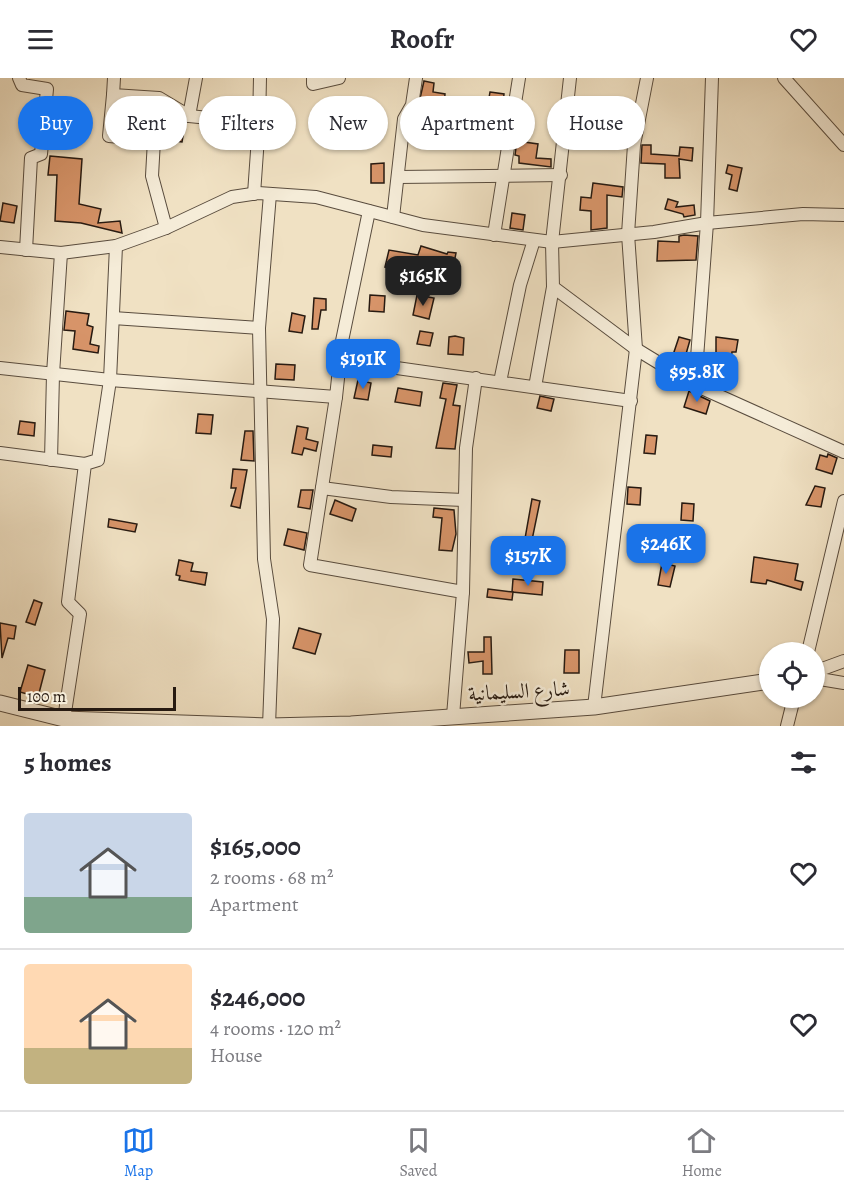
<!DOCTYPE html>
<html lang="en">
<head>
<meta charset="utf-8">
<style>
  :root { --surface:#fff; --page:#f2f2f3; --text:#2b2b33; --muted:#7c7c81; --line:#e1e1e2; --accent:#1a73e8 }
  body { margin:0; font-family:Alegreya,Amiri,serif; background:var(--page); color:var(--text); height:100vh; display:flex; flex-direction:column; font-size:22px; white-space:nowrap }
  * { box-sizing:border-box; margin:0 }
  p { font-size:20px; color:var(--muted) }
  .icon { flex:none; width:33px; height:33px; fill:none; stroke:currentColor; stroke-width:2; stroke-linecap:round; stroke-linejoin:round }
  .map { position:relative; height:648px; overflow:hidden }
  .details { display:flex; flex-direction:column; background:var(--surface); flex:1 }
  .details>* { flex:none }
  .banner { position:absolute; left:18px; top:18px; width:808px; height:54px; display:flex; gap:12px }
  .buttons { position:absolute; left:759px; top:564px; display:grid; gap:12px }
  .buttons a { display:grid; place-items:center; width:66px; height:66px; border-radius:50%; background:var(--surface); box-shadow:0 2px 4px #0004; font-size:30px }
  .scale { position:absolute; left:18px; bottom:15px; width:158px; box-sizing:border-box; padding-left:6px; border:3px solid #271a11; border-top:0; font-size:16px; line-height:21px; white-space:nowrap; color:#271a11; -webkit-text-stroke:4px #f5ecd8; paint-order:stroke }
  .price { position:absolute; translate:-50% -51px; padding:0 14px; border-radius:12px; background:var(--accent); color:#fff; font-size:20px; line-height:39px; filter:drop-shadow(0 2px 3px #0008) }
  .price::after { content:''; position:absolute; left:50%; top:36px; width:18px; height:14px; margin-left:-9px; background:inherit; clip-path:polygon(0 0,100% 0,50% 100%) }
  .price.active { background:#222; color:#fff }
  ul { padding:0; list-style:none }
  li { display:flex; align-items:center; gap:18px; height:150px; padding:0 24px }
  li+li { border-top:2px solid var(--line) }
  li span { display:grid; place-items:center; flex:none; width:168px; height:120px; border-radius:6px; color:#555 }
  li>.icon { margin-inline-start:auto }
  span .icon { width:72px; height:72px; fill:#fffc; stroke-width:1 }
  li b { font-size:26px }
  h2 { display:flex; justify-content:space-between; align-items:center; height:72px; padding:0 24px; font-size:26px }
  .chip { padding:0 21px; border-radius:27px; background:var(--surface); box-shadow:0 2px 4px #0004; font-size:21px; line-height:54px }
  .chip.active { background:var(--accent); color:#fff }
  header { display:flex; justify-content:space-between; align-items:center; height:78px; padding:0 24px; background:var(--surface); font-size:27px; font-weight:600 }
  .tabs { display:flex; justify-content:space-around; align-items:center; height:84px; border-top:2px solid var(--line); background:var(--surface); font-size:16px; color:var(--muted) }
  .tabs a { display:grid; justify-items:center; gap:3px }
  .tabs .active { color:var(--accent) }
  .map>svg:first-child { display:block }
</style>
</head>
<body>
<header><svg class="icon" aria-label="menu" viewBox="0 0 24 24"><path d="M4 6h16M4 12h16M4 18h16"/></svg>Roofr<svg class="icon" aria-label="heart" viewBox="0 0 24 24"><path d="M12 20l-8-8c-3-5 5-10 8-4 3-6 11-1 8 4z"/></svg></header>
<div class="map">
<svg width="844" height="648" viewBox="0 0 844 648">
  <rect width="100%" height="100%" fill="#f0e1c3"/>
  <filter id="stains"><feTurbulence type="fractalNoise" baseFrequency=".00333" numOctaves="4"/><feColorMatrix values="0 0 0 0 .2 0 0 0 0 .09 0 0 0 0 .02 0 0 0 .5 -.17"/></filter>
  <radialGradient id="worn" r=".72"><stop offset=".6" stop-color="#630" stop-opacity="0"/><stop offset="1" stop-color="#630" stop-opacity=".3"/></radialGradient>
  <g fill="#d79469" stroke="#271a11" stroke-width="1.5">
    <path d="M424,3L434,5L433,14L445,16L443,43L416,38Z"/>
    <path d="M490,14L504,16L502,35L487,32Z"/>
    <path d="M592,25L612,28L609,48H605L602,65L594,64L597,46L589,45Z"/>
    <path d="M120,26L151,30L153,49L119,51Z"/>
    <path d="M168,49L184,52L182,64L166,62Z"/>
    <path d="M517,63L538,66L536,80L551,81V89L519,85V78L515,77Z"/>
    <path d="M642,67H651V76L679,78L680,69L693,70L692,83L679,81L680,100H665V86L641,85Z"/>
    <path d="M50,78L82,81L79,126L101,131L98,145L120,143L122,155L81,145L55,143L57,97H48Z"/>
    <path d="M384,85V105H371V86Z"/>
    <path d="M728,87L742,90L737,113L729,111L732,97L726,95Z"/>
    <path d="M593,105L623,109L622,119L607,117V150L591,152V133L580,132L581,119L591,120Z"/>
    <path d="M668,121L678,124L676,129L694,127L695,137L684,139L683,136L665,131Z"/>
    <path d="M3,125L17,128L14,145L0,143Z"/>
    <path d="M512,135L525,137L523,152L510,150Z"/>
    <path d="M684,157L698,158L696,182L657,183L658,163L679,164V158Z"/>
    <path d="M421,168L447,176L448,174L456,175L451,200L442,199V192L422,187L421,193L385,189L389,172L418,177Z"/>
    <path d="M370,217L385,218L384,234L369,233Z"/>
    <path d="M417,217L434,220L429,241L413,237Z"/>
    <path d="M314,220L326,221V232H321L318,251H312Z"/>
    <path d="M66,233L89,236L87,247L93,249L90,266L99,268L98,275L73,271L75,253L64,252Z"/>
    <path d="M292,235L305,238L302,255L289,253Z"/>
    <path d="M420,253L433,255L430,268L417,266Z"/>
    <path d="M455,258L464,260L463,277L448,276L449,259Z"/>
    <path d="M679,259L690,262L684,283L672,280Z"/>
    <path d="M716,259L738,262L736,274H732L730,287L716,285Z"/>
    <path d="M276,286L295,287L294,302L275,301Z"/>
    <path d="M358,302L371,305L368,322L354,320Z"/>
    <path d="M443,305L457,307L453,327L460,328L455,371L436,370L446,321L440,320Z"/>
    <path d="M398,310L422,314L420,328L395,324Z"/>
    <path d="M689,313L710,323L706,336L684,329Z"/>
    <path d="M540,318L554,321L551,333L537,330Z"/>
    <path d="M198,336L213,337L211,356L196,355Z"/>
    <path d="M20,343L35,345L34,358L18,356Z"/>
    <path d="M297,348L308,350L306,361L318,364L316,373L304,370L302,377L292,375Z"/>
    <path d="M245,353H253L254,383L241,382Z"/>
    <path d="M646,357L657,358L655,376L644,375Z"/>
    <path d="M373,367L392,369L391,379L372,377Z"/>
    <path d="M828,376L837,380L832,396L816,391L820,377L827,379Z"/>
    <path d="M233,391L247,392L240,430L231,428L236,410H231Z"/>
    <path d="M815,408L825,410L821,429L806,427Z"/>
    <path d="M628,409L641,410L640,427L627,426Z"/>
    <path d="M301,412H313L310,431L298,429Z"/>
    <path d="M532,421L540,423L531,467L524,466Z"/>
    <path d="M335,422L356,431L352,443L330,436Z"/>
    <path d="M682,425L694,426L693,443L681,442Z"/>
    <path d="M434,430L454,432L456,456L452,473L439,472L442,440L433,439Z"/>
    <path d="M109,441L137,446L135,454L108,449Z"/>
    <path d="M288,451L307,455L304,472L284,467Z"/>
    <path d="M754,479L798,486L795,502L803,504L801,512L767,502L766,506L751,504Z"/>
    <path d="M179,482L193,485L191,493L207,495L205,507L179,502L180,498L176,497Z"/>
    <path d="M662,485L675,488L670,509L658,507Z"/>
    <path d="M513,501L543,504L542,517L512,514Z"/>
    <path d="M488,511L513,514L512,522L487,519Z"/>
    <path d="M34,522L42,525L35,547L26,544Z"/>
    <path d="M0,545L16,548L14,561L8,560L2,580Z"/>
    <path d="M299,550L321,556L315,576L293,570Z"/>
    <path d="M484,559H491L492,596H483V583L469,585L468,574H484Z"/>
    <path d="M565,572H579V595H564Z"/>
    <path d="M28,587L45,592L38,619L20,614Z"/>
  </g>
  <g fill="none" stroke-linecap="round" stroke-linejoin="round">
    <g stroke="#594c3e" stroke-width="14">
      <g id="minor">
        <path d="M19,0L22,7L47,11L41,76L31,80L26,172"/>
        <path d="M114,0L113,17L159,20L189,38L259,45L254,116"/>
        <path d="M313,0V6L339,0"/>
        <path d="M570,0L552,164L553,209L636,271L695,307L844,374"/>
        <path d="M784,0L844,67"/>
        <path d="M113,17L109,58L154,62L152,98L166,150"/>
        <path d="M189,38L196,0"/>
        <path d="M259,45L260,0"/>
        <path d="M398,99L561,97"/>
        <path d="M393,139L404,41L412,27L416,0"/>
        <path d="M494,157L519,0"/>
        <path d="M0,169L61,175L116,168L166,150L232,119L258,115L316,119L423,147L552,164L654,154L707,145L803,136L844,137"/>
        <path d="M113,240L259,250"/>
        <path d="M340,282L631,323"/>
        <path d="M0,290L110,302L336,319L342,263L369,133"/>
        <path d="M500,304L520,207L534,162"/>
        <path d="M695,307L707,145L712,0"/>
        <path d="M535,309L553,209"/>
        <path d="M336,319L310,487L463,514L453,638"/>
        <path d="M0,375L85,386"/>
        <path d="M51,382L53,296L61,175"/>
        <path d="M322,410L391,419L464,422"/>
        <path d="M463,514L466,370L476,300"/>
        <path d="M808,574L844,423"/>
        <path d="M814,594L844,583"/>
        <path d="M814,600L844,605"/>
        <path d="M594,629L636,271L628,156L634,67L647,0"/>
        <path d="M64,641L80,536L68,524L85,386L98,382L110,302L116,168"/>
        <path d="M269,648L273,541L264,481L259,250L270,116"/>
        <path d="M787,648L794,620"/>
      </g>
    </g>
    <g stroke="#594c3e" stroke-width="17">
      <g id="tertiary">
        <path d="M0,625L64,641L267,648"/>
        <path d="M270,648L351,646L594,629L770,603"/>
      </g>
    </g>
    <use href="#minor" stroke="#f5ecd8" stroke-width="12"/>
    <use href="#tertiary" stroke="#f5ecd8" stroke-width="15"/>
  </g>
  <g text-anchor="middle" stroke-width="5" stroke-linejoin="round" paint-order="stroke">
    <g font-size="21" fill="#271a11" stroke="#f5ecd8">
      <text transform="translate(519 613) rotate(-3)" y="7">شارع السليمانية</text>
    </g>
  </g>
  <rect width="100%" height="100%" filter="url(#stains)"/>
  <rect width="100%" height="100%" fill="url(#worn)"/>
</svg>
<div class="buttons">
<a><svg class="icon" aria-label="locate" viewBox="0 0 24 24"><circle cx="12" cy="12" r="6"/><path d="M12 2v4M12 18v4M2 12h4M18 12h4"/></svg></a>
</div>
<div class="scale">100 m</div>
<b class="price active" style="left:423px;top:229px">$165K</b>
<b class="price" style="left:363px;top:312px">$191K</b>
<b class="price" style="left:697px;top:325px">$95.8K</b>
<b class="price" style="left:666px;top:497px">$246K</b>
<b class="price" style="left:528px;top:509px">$157K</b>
<div class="banner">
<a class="chip active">Buy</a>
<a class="chip">Rent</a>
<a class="chip">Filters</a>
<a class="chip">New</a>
<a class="chip">Apartment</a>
<a class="chip">House</a>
</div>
</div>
<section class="details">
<h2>5 homes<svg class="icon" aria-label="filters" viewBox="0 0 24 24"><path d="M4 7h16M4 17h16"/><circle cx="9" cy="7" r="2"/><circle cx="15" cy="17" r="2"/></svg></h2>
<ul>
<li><span style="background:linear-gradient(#c9d6e8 70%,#7fa58c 0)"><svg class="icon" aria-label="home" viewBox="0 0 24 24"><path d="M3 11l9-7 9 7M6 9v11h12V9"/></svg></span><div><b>$165,000</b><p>2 rooms · 68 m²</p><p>Apartment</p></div><svg class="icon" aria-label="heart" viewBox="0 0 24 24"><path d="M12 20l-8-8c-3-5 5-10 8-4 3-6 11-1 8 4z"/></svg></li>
<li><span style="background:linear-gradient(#ffd9b3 70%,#c2b280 0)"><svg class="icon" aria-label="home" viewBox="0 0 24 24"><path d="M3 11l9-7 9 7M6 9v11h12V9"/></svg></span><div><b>$246,000</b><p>4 rooms · 120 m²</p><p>House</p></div><svg class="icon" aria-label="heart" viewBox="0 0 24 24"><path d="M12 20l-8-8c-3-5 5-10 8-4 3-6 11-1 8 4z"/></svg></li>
</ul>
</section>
<nav class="tabs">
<a class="active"><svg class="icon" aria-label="map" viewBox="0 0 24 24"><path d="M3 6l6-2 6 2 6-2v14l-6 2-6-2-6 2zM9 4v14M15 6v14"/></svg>Map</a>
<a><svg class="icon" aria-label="saved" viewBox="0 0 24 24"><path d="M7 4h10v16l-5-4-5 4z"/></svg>Saved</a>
<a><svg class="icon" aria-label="home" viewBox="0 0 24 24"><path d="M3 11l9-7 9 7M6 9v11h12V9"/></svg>Home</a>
</nav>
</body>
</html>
